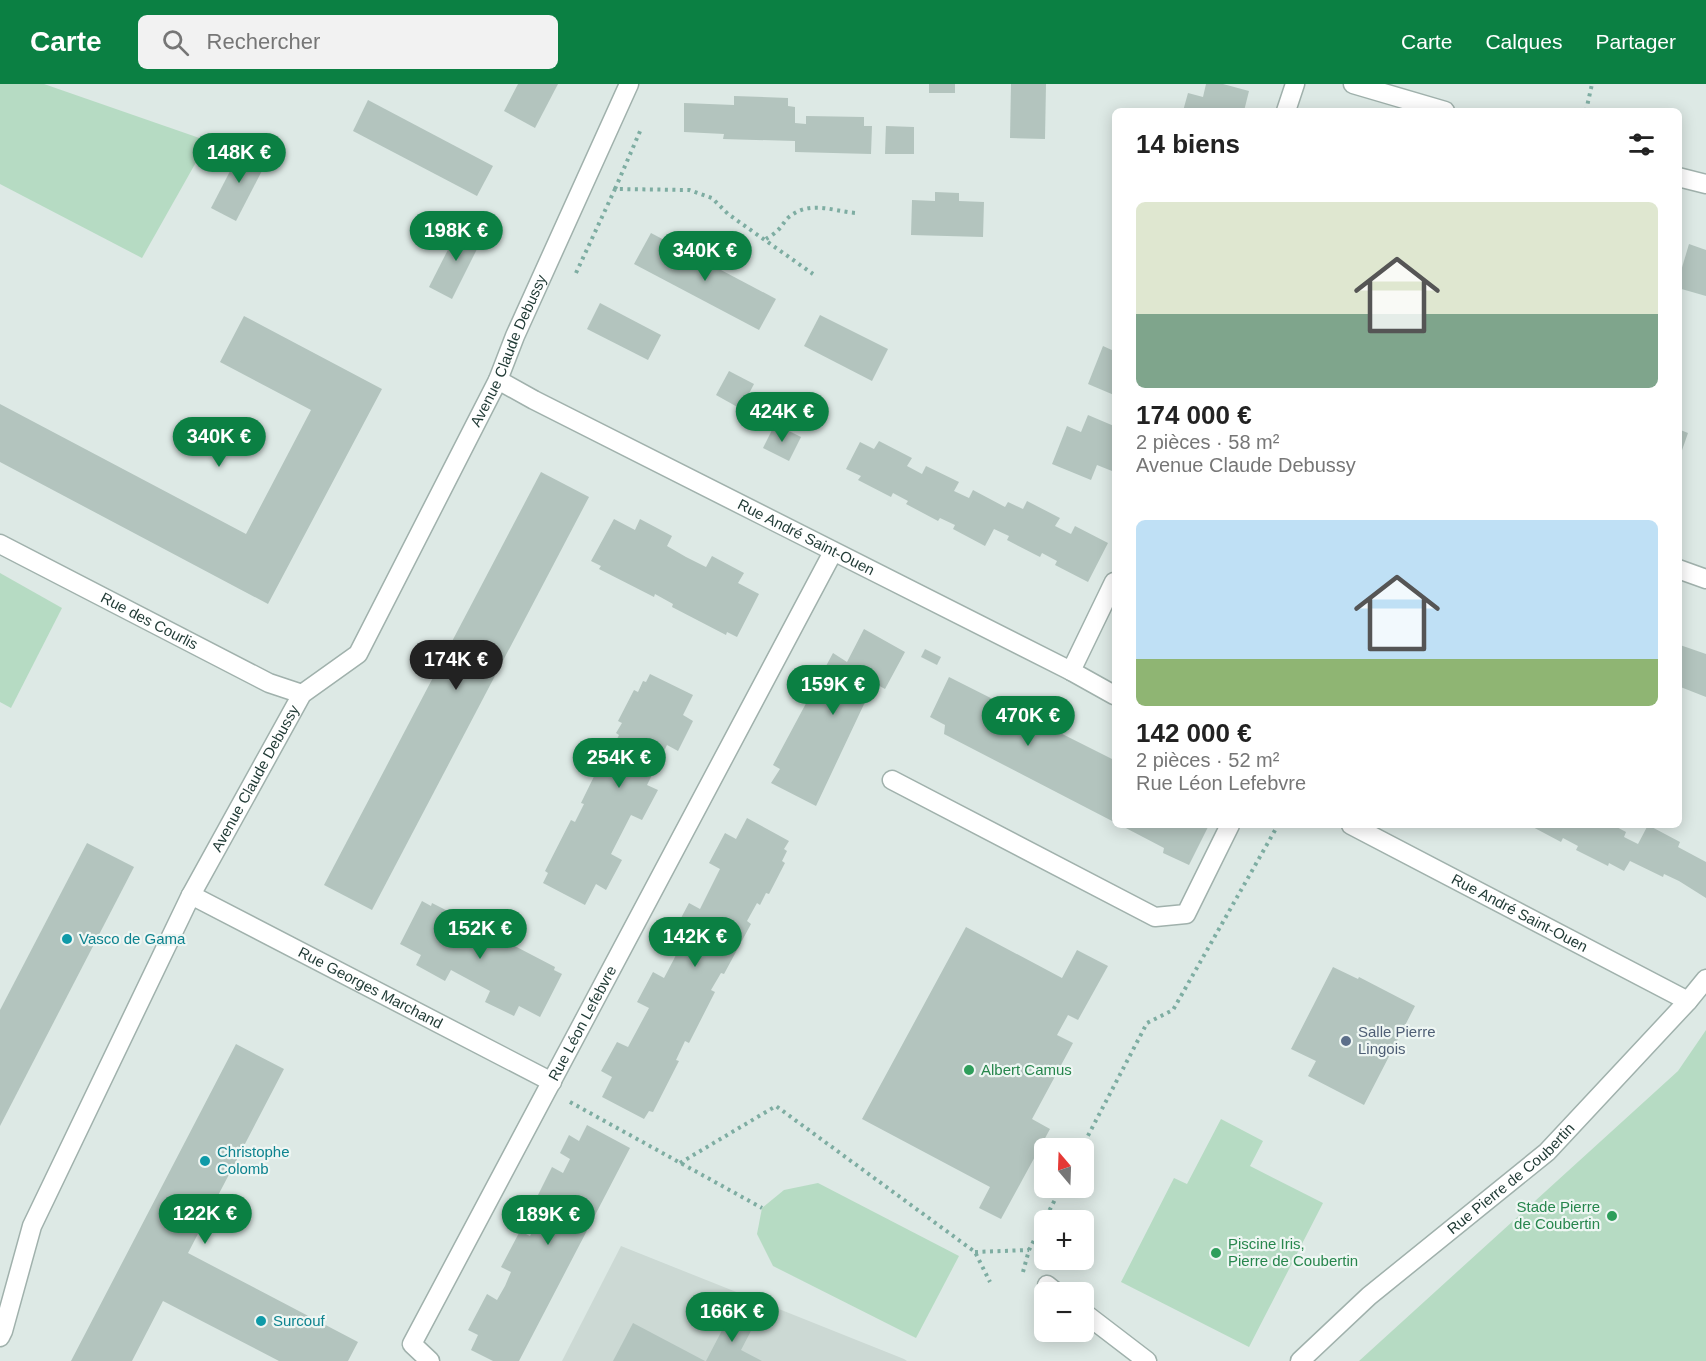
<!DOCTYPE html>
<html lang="fr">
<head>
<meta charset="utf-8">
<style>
  :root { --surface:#fff; --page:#f2f2f2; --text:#222; --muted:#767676; --accent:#0b8043 }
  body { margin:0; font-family:Helvetica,sans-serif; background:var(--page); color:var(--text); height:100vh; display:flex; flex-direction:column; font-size:22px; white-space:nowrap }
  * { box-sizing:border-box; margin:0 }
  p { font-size:20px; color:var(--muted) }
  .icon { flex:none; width:33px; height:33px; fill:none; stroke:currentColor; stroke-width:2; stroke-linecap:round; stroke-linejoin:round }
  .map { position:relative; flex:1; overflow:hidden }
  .details { position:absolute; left:1112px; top:24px; width:570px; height:720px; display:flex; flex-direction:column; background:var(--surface); border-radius:9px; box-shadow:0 3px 15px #0003 }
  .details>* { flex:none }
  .needle { width:39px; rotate:341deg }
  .buttons { position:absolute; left:1034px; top:1054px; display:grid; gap:12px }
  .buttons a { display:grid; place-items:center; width:60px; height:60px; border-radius:9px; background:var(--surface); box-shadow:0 3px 15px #0003; font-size:30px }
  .price { position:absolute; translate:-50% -51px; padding:0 14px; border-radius:21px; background:var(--accent); color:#fff; font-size:20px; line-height:39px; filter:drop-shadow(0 2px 3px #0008) }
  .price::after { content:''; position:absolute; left:50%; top:36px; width:18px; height:14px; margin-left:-9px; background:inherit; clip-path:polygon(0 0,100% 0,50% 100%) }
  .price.selected { background:#222; color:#fff }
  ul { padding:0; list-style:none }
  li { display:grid; align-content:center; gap:12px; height:318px; padding:0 24px }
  li span { display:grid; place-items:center; height:186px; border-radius:9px; color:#555 }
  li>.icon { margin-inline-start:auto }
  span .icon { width:108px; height:108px; fill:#fffc; stroke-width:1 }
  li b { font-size:26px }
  h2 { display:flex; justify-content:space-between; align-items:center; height:72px; padding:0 24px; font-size:26px }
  header { display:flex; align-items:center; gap:36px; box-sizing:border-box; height:84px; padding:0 30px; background:var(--accent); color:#fff }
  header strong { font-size:28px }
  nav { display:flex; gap:33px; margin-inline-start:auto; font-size:21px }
  .search { width:420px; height:54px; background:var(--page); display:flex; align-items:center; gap:15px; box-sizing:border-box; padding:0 21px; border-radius:9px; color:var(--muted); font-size:22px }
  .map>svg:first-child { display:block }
</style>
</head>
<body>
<header>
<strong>Carte</strong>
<div class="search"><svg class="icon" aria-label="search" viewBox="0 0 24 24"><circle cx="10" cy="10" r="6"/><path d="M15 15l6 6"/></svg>Rechercher</div>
<nav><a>Carte</a><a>Calques</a><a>Partager</a></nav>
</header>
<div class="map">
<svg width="1706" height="1277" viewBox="0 0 1706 1277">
  <rect width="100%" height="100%" fill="#dde9e5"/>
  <path fill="#ccd9d4" d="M621,1162L904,1275L907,1277H562Z"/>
  <g fill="#b6dbc3">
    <path d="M0,0H44L208,57L142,174L0,100Z"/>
    <path d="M0,489L62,524L11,624L0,618Z"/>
    <path d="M1706,946V1277H1359L1678,987Z"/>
    <path d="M1221,1035L1263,1057L1250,1082L1323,1119L1249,1263L1121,1198L1174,1094L1187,1100Z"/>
    <path d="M818,1099L959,1172L916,1254L773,1182L757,1150L762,1124L784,1106Z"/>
  </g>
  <g fill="#b3c4be">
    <path d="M518,0H558L535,44L504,27Z"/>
    <rect x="929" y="0" width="26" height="9"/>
    <path d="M1011,0H1046L1045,55L1010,54Z"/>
    <path d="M1206,0H1223L1249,7L1244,27H1183L1188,9L1203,13Z"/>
    <path d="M734,12L788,14V22L795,23V39L806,40V32L864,33V42H872L871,70L795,68V57L723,55L724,50L684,48V19L734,21Z"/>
    <path d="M368,16L493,82L477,112L353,47Z"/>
    <path d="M886,42L914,43V70H885Z"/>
    <path d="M243,62L268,75L236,137L211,124Z"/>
    <path d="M935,108L959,109V117L984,118L983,153L911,151L912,116L935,117Z"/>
    <path d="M460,142L483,153L452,215L429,203Z"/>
    <path d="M651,149L776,215L759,246L634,180Z"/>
    <path d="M1689,160L1706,166V212L1678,204V197Z"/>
    <path d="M600,219L661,251L648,276L587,245Z"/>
    <path d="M820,231L888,265L872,297L804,262Z"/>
    <path d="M244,232L382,305L268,520L0,378V320L246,450L311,326L220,278Z"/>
    <path d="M1103,262L1114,267V311L1088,300Z"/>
    <path d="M729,287L754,300L741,325L716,311Z"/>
    <path d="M1088,331L1114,342V382L1112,387L1097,381L1091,396L1052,380L1067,342L1081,348Z"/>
    <path d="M775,340L801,353L789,377L763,364Z"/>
    <path d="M1678,345L1688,349L1679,375H1678Z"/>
    <path d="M879,357L912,374L907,382L922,390L926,382L959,398L954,407L969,414L973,406L1005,423L1008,418L1023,425L1027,417L1060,434L1055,442L1071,450L1075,442L1108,459L1088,498L1055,481L1057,477L1042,469L1040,473L1007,456L1009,452L994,445L985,462L953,445L955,441L940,434L938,437L906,420L908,417L893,409L891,413L858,396L861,392L846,385L860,358L874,365Z"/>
    <path d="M541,388L589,413L372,826L324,801Z"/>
    <path d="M614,435L635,446L640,435L672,452L667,462L686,473L706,483L712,472L744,489L738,499L759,510L737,553L727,548L726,551L672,523L673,520L655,510L654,513L599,485L601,482L591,477Z"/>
    <path d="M864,545L905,568L885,605L874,599L816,722L771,699L780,685L773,681L833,569L847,578Z"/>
    <path d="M1680,561L1706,570V613L1678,602V566Z"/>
    <path d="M925,565L941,573L937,581L921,573Z"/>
    <path d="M650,590L693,611L683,631L693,637L678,667L667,661L647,701L658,706L642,736L631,731L611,770L622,776L606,806L596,800L585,821L543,799L548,789L545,787L571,736L575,738L584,720L581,719L606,668L610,669L619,651L616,649L622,639L618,637L634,606L638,608L643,597L646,598Z"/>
    <path d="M949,593L1114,676V738L944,650L945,641L930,633Z"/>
    <path d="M747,734L789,757L784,765L787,767L782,777L785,779L769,810L766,809L760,821L757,819L747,837L751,840L724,890L721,889L711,906L715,908L689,959L685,957L676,976L679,977L653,1028L649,1027L644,1035L602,1013L612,993L601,987L617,958L628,963L649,924L637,918L653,888L664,894L674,875L684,854L673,849L689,819L700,825L720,785L709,779L725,749L736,755Z"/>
    <path d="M1120,741H1209L1189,781L1163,769L1164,764Z"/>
    <path d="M1529,741H1613L1626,748L1624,753L1638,760L1648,741L1680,758L1678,763L1706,778V814L1679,797L1664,790L1663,793L1630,777L1624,787L1609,779L1608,782L1576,766L1578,762L1563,754L1561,758Z"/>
    <path d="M87,759L134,783L0,1042V926Z"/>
    <path d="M422,817L431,822L432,819L485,846L483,849L501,858L503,856L555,883L554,886L562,890L540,933L519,922L514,932L485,918L490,907L451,886L445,897L416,881L421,871L400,860Z"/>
    <path d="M966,843L1062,894L1077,866L1108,882L1078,936L1068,931L1057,951L1073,959L1032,1035L1050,1045L1001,1135L979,1124L990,1103L862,1035Z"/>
    <path d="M1333,883L1358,895L1359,893L1415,922L1364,1021L1308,992L1316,977L1291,965Z"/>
    <path d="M236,960L284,985L188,1169L358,1258L348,1277H279L163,1217L132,1277H71Z"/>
    <path d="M587,1041L630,1064L519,1277H493L471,1266L478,1251L468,1246L487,1210L497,1216L505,1202L511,1188L501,1183L520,1147L530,1152L545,1124L534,1119L552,1083L563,1089L570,1075L560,1069L569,1051L579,1057Z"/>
    <path d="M730,1231L753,1243L741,1266L762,1277H706Z"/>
    <path d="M633,1239L705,1277H613Z"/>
  </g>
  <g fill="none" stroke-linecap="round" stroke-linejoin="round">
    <g stroke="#a0b1ac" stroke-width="21">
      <path id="lane" d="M892,696L1155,833L1186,830L1230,741"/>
    </g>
    <g stroke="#a0b1ac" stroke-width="21">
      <g id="street">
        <path d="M1353,0L1445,27"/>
        <path d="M1286,27L1295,0"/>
        <path d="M1678,93L1706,100"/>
        <path id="s1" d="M498,296L534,316L1071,587L1114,611"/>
        <path id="s2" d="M0,460L269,599L302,610"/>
        <path d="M1678,485L1706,495"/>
        <path d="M1071,587L1114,498"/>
        <path id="s3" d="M1351,741L1688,917"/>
        <path id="s4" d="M191,811L552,998"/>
        <path d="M1047,1201L1057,1209"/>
        <path d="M1083,1228L1147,1277"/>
        <path id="s5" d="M0,1253L3,1247L32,1142L191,811L302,610L358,570L498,296L515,252L629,0"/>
        <path id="s6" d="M430,1277L412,1260L833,468"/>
        <path id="s7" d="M1300,1277L1369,1212L1547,1068L1688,917L1706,895"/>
      </g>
    </g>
    <g stroke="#7eada2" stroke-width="4" stroke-dasharray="3 4.5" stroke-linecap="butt">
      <path d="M1586,27L1592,0"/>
      <path d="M615,105L641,45"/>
      <path d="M766,155C769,153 774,150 777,147C782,143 784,137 789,133C810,116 832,127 856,129"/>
      <path d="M576,189L615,105L689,106L712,114L728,130L813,190"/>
      <path d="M570,1018L762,1124"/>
      <path d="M1081,1065L1147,939L1173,926L1278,741"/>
      <path d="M680,1079L776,1022L975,1168L990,1198"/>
      <path d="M975,1168L1029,1166"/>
      <path d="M1023,1188L1029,1166L1061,1104"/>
    </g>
    <use href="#lane" stroke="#fff" stroke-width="18"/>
    <use href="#street" stroke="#fff" stroke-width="18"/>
  </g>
  <g fill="#0f9aa8" stroke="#eef6f3" stroke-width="2">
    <circle cx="67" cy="855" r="6"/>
    <circle cx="205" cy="1077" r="6"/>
    <circle cx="261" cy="1237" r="6"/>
  </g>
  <circle fill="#5c6f8a" stroke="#eef6f3" stroke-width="2" cx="1346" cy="957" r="6"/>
  <g fill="#2e9e5b" stroke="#eef6f3" stroke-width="2">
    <circle cx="969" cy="986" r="6"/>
    <circle cx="1612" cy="1132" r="6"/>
    <circle cx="1216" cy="1169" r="6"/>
  </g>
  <g text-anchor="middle" stroke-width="4.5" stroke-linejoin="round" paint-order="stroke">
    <g font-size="15" fill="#1f3934" stroke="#eef6f3">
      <text dy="5" stroke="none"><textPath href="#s5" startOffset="1120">Avenue Claude Debussy</textPath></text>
      <text dy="5" stroke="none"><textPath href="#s1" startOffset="346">Rue André Saint-Ouen</textPath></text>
      <text dy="5" stroke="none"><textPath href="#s2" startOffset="168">Rue des Courlis</textPath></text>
      <text dy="5" stroke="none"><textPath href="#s5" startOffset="616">Avenue Claude Debussy</textPath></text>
      <text dy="5" stroke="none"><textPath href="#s3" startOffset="190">Rue André Saint-Ouen</textPath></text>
      <text dy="5" stroke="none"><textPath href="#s4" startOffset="202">Rue Georges Marchand</textPath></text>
      <text dy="5" stroke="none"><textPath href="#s6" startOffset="388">Rue Léon Lefebvre</textPath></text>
      <text dy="5" stroke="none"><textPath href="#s7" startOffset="279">Rue Pierre de Coubertin</textPath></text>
    </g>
    <g font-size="15" fill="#0d838f" stroke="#eef6f3" text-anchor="start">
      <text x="79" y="860">Vasco de Gama</text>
      <text x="217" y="1073">Christophe<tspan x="217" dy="17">Colomb</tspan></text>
      <text x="273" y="1242">Surcouf</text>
    </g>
    <g font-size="15" fill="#4e5e75" stroke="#eef6f3" text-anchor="start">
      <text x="1358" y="953">Salle Pierre<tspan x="1358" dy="17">Lingois</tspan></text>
    </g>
    <g font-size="15" fill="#27864d" stroke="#eef6f3" text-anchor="start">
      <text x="981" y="991">Albert Camus</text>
      <text x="1600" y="1128" text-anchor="end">Stade Pierre<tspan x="1600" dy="17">de Coubertin</tspan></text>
      <text x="1228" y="1165">Piscine Iris,<tspan x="1228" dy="17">Pierre de Coubertin</tspan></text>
    </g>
  </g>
</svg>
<div class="buttons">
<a><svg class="needle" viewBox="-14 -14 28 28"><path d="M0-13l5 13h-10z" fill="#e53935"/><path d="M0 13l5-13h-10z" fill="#767676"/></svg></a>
<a>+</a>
<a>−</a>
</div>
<b class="price" style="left:239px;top:100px">148K €</b>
<b class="price" style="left:456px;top:178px">198K €</b>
<b class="price" style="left:705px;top:198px">340K €</b>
<b class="price" style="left:782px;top:359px">424K €</b>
<b class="price" style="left:219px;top:384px">340K €</b>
<b class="price selected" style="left:456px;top:607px">174K €</b>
<b class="price" style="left:833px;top:632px">159K €</b>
<b class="price" style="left:1028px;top:663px">470K €</b>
<b class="price" style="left:619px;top:705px">254K €</b>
<b class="price" style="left:480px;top:876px">152K €</b>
<b class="price" style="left:695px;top:884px">142K €</b>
<b class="price" style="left:205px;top:1161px">122K €</b>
<b class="price" style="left:548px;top:1162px">189K €</b>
<b class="price" style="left:732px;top:1259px">166K €</b>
<section class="details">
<h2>14 biens<svg class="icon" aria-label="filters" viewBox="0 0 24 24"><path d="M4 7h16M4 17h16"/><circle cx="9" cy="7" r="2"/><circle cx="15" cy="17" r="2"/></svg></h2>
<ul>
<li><span style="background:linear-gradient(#dfe7d0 60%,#7fa58c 0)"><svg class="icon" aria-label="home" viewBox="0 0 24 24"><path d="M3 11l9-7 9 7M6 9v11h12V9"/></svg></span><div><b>174 000 €</b><p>2 pièces · 58 m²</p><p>Avenue Claude Debussy</p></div></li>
<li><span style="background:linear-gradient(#bfe0f5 75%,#8fb573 0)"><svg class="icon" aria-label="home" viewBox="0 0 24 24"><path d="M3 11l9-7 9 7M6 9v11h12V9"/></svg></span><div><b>142 000 €</b><p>2 pièces · 52 m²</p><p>Rue Léon Lefebvre</p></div></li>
</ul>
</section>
</div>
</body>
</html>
